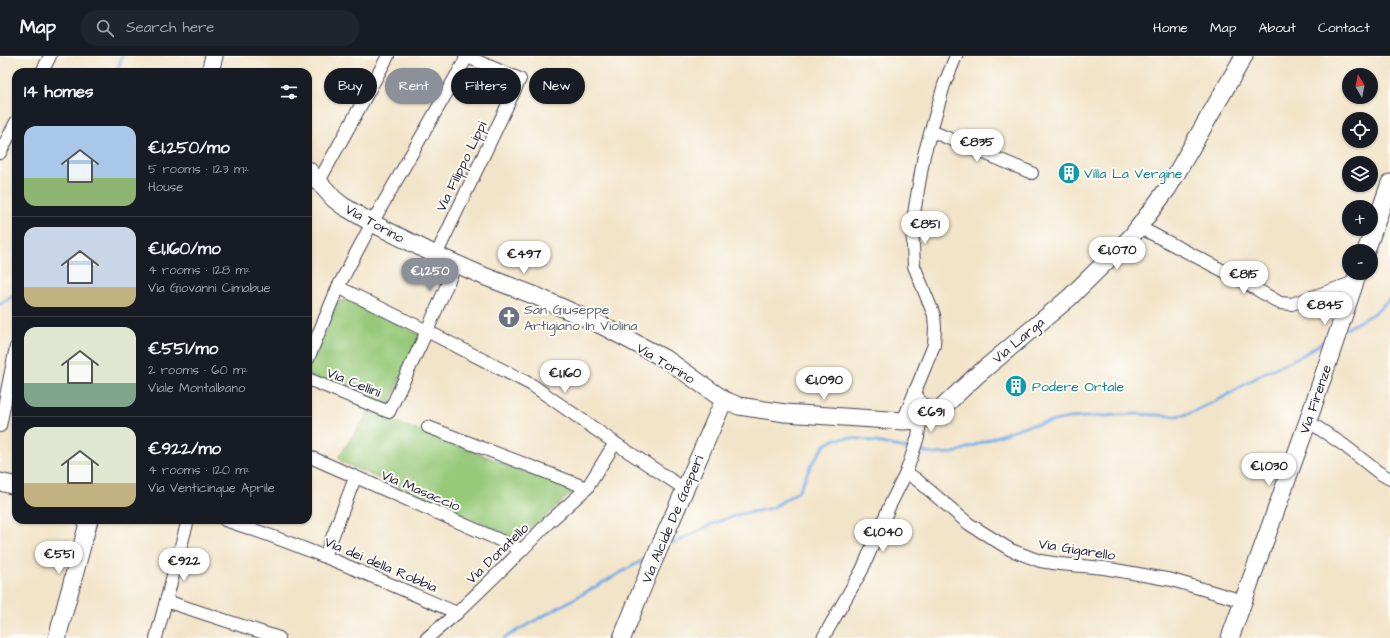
<!DOCTYPE html>
<html lang="en">
<head>
<meta charset="utf-8">
<style>
  :root { --surface:#171b24; --page:#20242c; --text:#f1f3f6; --muted:#9ea1a6; --line:#363941; --accent:#8c9099 }
  body { margin:0; font-family:"Architects Daughter",sans-serif; background:var(--page); color:var(--text); height:100vh; display:flex; flex-direction:column; font-size:15px; white-space:nowrap }
  * { box-sizing:border-box; margin:0 }
  p { font-size:13px; color:var(--muted) }
  .icon { flex:none; width:22px; height:22px; fill:none; stroke:currentColor; stroke-width:2; stroke-linecap:round; stroke-linejoin:round }
  .map { position:relative; flex:1; overflow:hidden }
  .drawer { position:absolute; left:12px; top:12px; width:300px; height:456px; display:flex; flex-direction:column; background:var(--surface); border-radius:12px; box-shadow:0 1px 3px #0004 }
  .drawer>* { flex:none }
  .banner { position:absolute; left:324px; top:12px; width:380px; height:36px; display:flex; gap:8px }
  .needle { width:26px; rotate:350deg }
  .buttons { position:absolute; left:1342px; top:12px; display:grid; gap:8px }
  .buttons a { display:grid; place-items:center; width:36px; height:36px; border-radius:50%; background:var(--surface); box-shadow:0 1px 3px #0004; font-size:20px }
  .price { position:absolute; translate:-50% -34px; padding:0 9px; border-radius:14px; background:#fff; color:#222; font-size:13px; line-height:26px; filter:drop-shadow(0 1px 2px #0008) }
  .price::after { content:''; position:absolute; left:50%; top:24px; width:12px; height:9px; margin-left:-6px; background:inherit; clip-path:polygon(0 0,100% 0,50% 100%) }
  .price.on { background:var(--accent); color:#fff }
  ul { padding:0; list-style:none }
  li { display:flex; align-items:center; gap:12px; height:100px; padding:0 12px }
  li+li { border-top:1px solid var(--line) }
  li span { display:grid; place-items:center; flex:none; width:112px; height:80px; border-radius:12px; color:#555 }
  li>.icon { margin-inline-start:auto }
  span .icon { width:48px; height:48px; fill:#fffc; stroke-width:1 }
  li b { font-size:17px }
  h2 { display:flex; justify-content:space-between; align-items:center; height:48px; padding:0 12px; font-size:17px }
  .pill { padding:0 14px; border-radius:18px; background:var(--surface); box-shadow:0 1px 3px #0004; font-size:14px; line-height:36px }
  .pill.on { background:var(--accent); color:#fff }
  header { display:flex; align-items:center; gap:24px; box-sizing:border-box; height:56px; padding:0 20px; background:var(--surface); border-bottom:1px solid var(--line) }
  header strong { font-size:19px }
  nav { display:flex; gap:22px; margin-inline-start:auto; font-size:14px }
  .search { width:280px; height:36px; background:var(--page); display:flex; align-items:center; gap:10px; box-sizing:border-box; padding:0 14px; border-radius:22px; color:var(--muted); font-size:15px }
  .map>svg:first-child { display:block }
</style>
</head>
<body>
<header>
<strong>Map</strong>
<div class="search"><svg class="icon" aria-label="search" viewBox="0 0 24 24"><circle cx="10" cy="10" r="6"/><path d="M15 15l6 6"/></svg>Search here</div>
<nav><a>Home</a><a>Map</a><a>About</a><a>Contact</a></nav>
</header>
<div class="map">
<svg width="1390" height="582" viewBox="0 0 1390 582">
  <rect width="100%" height="100%" fill="#fdfcf7"/>
  <filter id="ink" filterUnits="userSpaceOnUse"><feTurbulence type="fractalNoise" baseFrequency=".025" numOctaves="2"/><feDisplacementMap in="SourceGraphic" scale="8" xChannelSelector="R" yChannelSelector="G"/><feConvolveMatrix kernelMatrix="1 2 1 2 8 2 1 2 1" color-interpolation-filters="sRGB"/></filter>
  <filter id="wash" filterUnits="userSpaceOnUse"><feTurbulence type="fractalNoise" baseFrequency=".012" numOctaves="4" result="noise"/><feDisplacementMap in="SourceGraphic" scale="16" xChannelSelector="R" yChannelSelector="G"/><feGaussianBlur stdDeviation="0.9" result="paint"/><feColorMatrix in="noise" values="0 0 0 0 0 0 0 0 0 0 0 0 0 0 0 0 0 1.4 0 .05"/><feComposite in="paint" operator="in"/></filter>
  <g filter="url(#wash)">
    <rect width="100%" height="100%" fill="#f2e4c9"/>
    <g fill="#97c979" stroke="#5c765a">
      <path d="M345,243L420,279L387,353L308,319V315L339,244L344,246Z"/>
      <path d="M370,355L390,364L574,434L520,484L342,406L339,400Z"/>
    </g>
    <g fill="none" stroke-linecap="round" stroke-linejoin="round">
      <g stroke="#78ade5" stroke-width="3">
        <path d="M117,16L122,0"/>
        <path d="M0,248L16,238"/>
        <path d="M1346,273L1374,257L1390,243"/>
        <path d="M916,394L933,398L954,397L1022,371L1069,362L1136,358L1177,360L1188,358L1222,342L1264,317L1303,299L1330,281"/>
        <path d="M674,487L714,467L741,458L772,452L799,435L811,409L825,389L836,383L849,382L862,383L910,393"/>
        <path d="M504,582L643,504"/>
      </g>
    </g>
  </g>
  <g filter="url(#ink)">
    <g fill="none" stroke-linecap="round" stroke-linejoin="round">
      <g stroke="#413f50" stroke-width="14">
        <g id="street">
          <path d="M42,16L50,0"/>
          <path d="M931,75L1032,117"/>
          <path d="M0,97L16,66"/>
          <path d="M318,127L388,0"/>
          <path d="M1139,171L1239,223L1280,247L1292,248L1355,226"/>
          <path d="M436,199L520,23L465,0"/>
          <path d="M338,231L427,275L532,329L615,387L685,433"/>
          <path d="M308,303L338,231L372,167L467,1"/>
          <path d="M308,323L389,356L427,275L456,208"/>
          <path d="M915,334C919,350 928,354 943,351"/>
          <path d="M903,365L934,289L935,272L934,259L914,210L912,169L924,99L944,29L956,0"/>
          <path d="M1308,365L1345,390L1378,416L1390,423"/>
          <path d="M0,370L16,291"/>
          <path d="M428,371L587,432"/>
          <path d="M308,400L522,494"/>
          <path d="M906,417L916,423L969,468L1011,494L1040,505L1060,508L1104,512L1172,524L1243,545"/>
          <path d="M225,464C305,490 380,524 457,557"/>
          <path d="M325,500L355,422"/>
          <path d="M166,545L279,582"/>
          <path d="M156,582L188,464"/>
          <path d="M427,582L457,557L522,494L548,467L587,432L615,387"/>
          <path d="M823,582L862,514L890,449L906,417L918,381L920,364"/>
        </g>
      </g>
      <g stroke="#413f50" stroke-width="19">
        <g id="secondary">
          <path d="M210,16L214,0"/>
          <path d="M308,114L334,143L343,150L372,167L436,199L486,221L536,240L603,270L669,305L724,344L739,350L785,357L903,365L920,364L930,361L943,351L976,320L1069,242L1132,180L1168,132L1244,0"/>
          <path d="M1366,195L1390,127"/>
          <path d="M0,426L16,430"/>
          <path d="M57,582L89,464"/>
          <path d="M622,582L650,513L724,344"/>
          <path d="M1230,582L1308,365L1358,217"/>
        </g>
      </g>
      <use href="#street" stroke="#fff" stroke-width="12"/>
      <use href="#secondary" stroke="#fff" stroke-width="17"/>
    </g>
  </g>
  <defs>
    <g id="building-disc" transform="scale(1.15)"><circle r="9.5" fill="#0f9aa8" stroke="#fdfcf7"/><path d="M-4-6H4V6H1V3H-1V6H-4ZM-2.5-4.3h1.7v1.8h-1.7ZM.8-4.3h1.7v1.8H.8ZM-2.5-1h1.7V.8h-1.7ZM.8-1h1.7V.8H.8Z" fill="#fff"/></g>
    <g id="church-disc" transform="scale(1.15)"><circle r="9.5" fill="#6b7280" stroke="#fdfcf7"/><path d="M-1.2-6h2.4v3.5h3.3v2.4h-3.3V6h-2.4V-.1h-3.3v-2.4h3.3Z" fill="#fff"/></g>
  </defs>
  <g fill-rule="evenodd">
    <use href="#building-disc" x="1069" y="117"/>
    <use href="#church-disc" x="509" y="261"/>
    <use href="#building-disc" x="1016" y="330"/>
  </g>
  <g text-anchor="middle" stroke-width="4" stroke-linejoin="round" paint-order="stroke">
    <g font-size="14" fill="#22223b" stroke="#fdfcf7">
      <text transform="translate(461 110) rotate(-64)" y="5">Via Filippo Lippi</text>
      <text transform="translate(375 167) rotate(29)" y="5">Via Torino</text>
      <text transform="translate(1018 284) rotate(-40)" y="5">Via Larga</text>
      <text transform="translate(666 307) rotate(31)" y="5">Via Torino</text>
      <text transform="translate(354 326) rotate(22)" y="5">Via Cellini</text>
      <text transform="translate(1315 343) rotate(-71)" y="5">Via Firenze</text>
      <text transform="translate(421 434) rotate(23)" y="5">Via Masaccio</text>
      <text transform="translate(672 463) rotate(-67)" y="5">Via Alcide De Gasperi</text>
      <text transform="translate(1077 493) rotate(9)" y="5">Via Gigarello</text>
      <text transform="translate(497 497) rotate(-44)" y="5">Via Donatello</text>
      <text transform="translate(381 508) rotate(23)" y="5">Via dei della Robbia</text>
    </g>
    <g font-size="14" fill="#0d838f" stroke="#fdfcf7" text-anchor="start">
      <text x="1084" y="122">Villa La Vergine</text>
      <text x="1032" y="335">Podere Ortale</text>
    </g>
    <g font-size="14" fill="#5b616d" stroke="#fdfcf7" text-anchor="start">
      <text x="524" y="258">San Giuseppe<tspan x="524" dy="16">Artigiano In Violina</tspan></text>
    </g>
  </g>
</svg>
<div class="buttons">
<a><svg class="needle" viewBox="-14 -14 28 28"><path d="M0-13l5 13h-10z" fill="#e53935"/><path d="M0 13l5-13h-10z" fill="#9ea1a6"/></svg></a>
<a><svg class="icon" aria-label="locate" viewBox="0 0 24 24"><circle cx="12" cy="12" r="6"/><path d="M12 2v4M12 18v4M2 12h4M18 12h4"/></svg></a>
<a><svg class="icon" aria-label="layers" viewBox="0 0 24 24"><path d="M12 4l9 5-9 5-9-5zM3 14l9 5 9-5"/></svg></a>
<a>+</a>
<a>−</a>
</div>
<b class="price" style="left:977px;top:107px">€835</b>
<b class="price" style="left:925px;top:189px">€851</b>
<b class="price" style="left:1117px;top:215px">€1,070</b>
<b class="price" style="left:524px;top:219px">€497</b>
<b class="price on" style="left:430px;top:236px">€1,250</b>
<b class="price" style="left:1244px;top:239px">€815</b>
<b class="price" style="left:1325px;top:270px">€845</b>
<b class="price" style="left:565px;top:338px">€1,160</b>
<b class="price" style="left:824px;top:345px">€1,090</b>
<b class="price" style="left:931px;top:377px">€691</b>
<b class="price" style="left:1269px;top:431px">€1,030</b>
<b class="price" style="left:883px;top:497px">€1,040</b>
<b class="price" style="left:59px;top:519px">€551</b>
<b class="price" style="left:184px;top:526px">€922</b>
<div class="banner">
<a class="pill">Buy</a>
<a class="pill on">Rent</a>
<a class="pill">Filters</a>
<a class="pill">New</a>
</div>
<section class="drawer">
<h2>14 homes<svg class="icon" aria-label="filters" viewBox="0 0 24 24"><path d="M4 7h16M4 17h16"/><circle cx="9" cy="7" r="2"/><circle cx="15" cy="17" r="2"/></svg></h2>
<ul>
<li><span style="background:linear-gradient(#a9c7e8 65%,#8fb573 0)"><svg class="icon" aria-label="home" viewBox="0 0 24 24"><path d="M3 11l9-7 9 7M6 9v11h12V9"/></svg></span><div><b>€1,250/mo</b><p>5 rooms · 123 m²</p><p>House</p></div></li>
<li><span style="background:linear-gradient(#c9d6e8 75%,#c2b280 0)"><svg class="icon" aria-label="home" viewBox="0 0 24 24"><path d="M3 11l9-7 9 7M6 9v11h12V9"/></svg></span><div><b>€1,160/mo</b><p>4 rooms · 128 m²</p><p>Via Giovanni Cimabue</p></div></li>
<li><span style="background:linear-gradient(#dfe7d0 70%,#7fa58c 0)"><svg class="icon" aria-label="home" viewBox="0 0 24 24"><path d="M3 11l9-7 9 7M6 9v11h12V9"/></svg></span><div><b>€551/mo</b><p>2 rooms · 60 m²</p><p>Viale Montalbano</p></div></li>
<li><span style="background:linear-gradient(#dfe7d0 70%,#c2b280 0)"><svg class="icon" aria-label="home" viewBox="0 0 24 24"><path d="M3 11l9-7 9 7M6 9v11h12V9"/></svg></span><div><b>€922/mo</b><p>4 rooms · 120 m²</p><p>Via Venticinque Aprile</p></div></li>
</ul>
</section>
</div>
</body>
</html>
